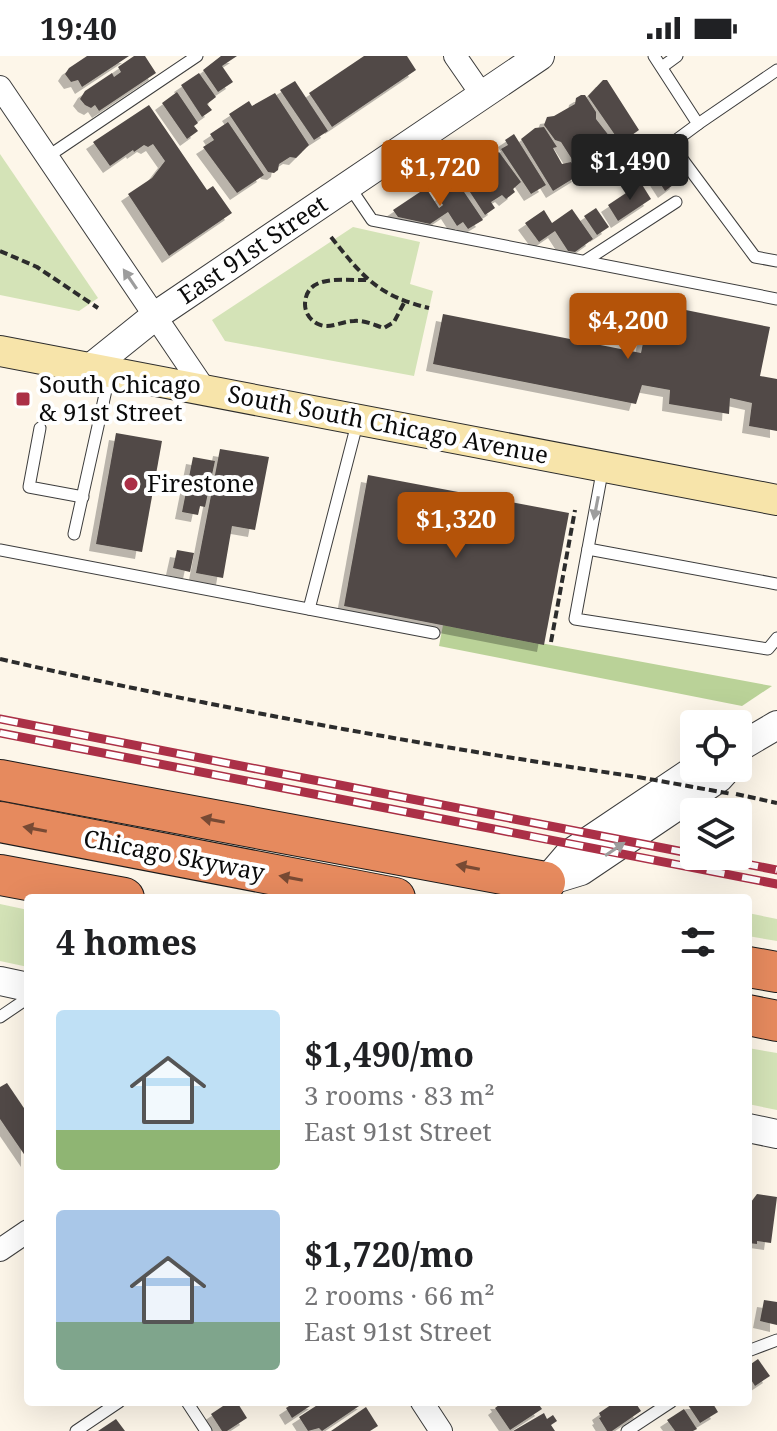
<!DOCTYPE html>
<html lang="en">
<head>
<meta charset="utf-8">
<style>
  :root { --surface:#fff; --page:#f2f2f2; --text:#202124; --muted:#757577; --accent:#b45309 }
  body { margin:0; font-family:"Noto Serif",serif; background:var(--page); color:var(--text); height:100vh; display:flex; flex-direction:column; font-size:30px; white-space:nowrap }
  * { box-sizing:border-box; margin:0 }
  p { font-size:26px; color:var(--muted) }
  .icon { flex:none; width:44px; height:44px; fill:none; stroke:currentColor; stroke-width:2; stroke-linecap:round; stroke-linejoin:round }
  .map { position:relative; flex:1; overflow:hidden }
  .drawer { position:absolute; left:24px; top:838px; width:728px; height:512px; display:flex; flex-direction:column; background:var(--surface); border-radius:8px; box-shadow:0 8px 32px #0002 }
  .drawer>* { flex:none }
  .controls { position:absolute; left:680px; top:654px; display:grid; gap:16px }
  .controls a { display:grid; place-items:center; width:72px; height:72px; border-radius:8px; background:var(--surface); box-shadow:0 8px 32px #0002; font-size:40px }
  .price { position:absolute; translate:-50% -68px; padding:0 18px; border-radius:8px; background:var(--accent); color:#fff; font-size:26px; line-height:52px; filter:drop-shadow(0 2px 4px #0008) }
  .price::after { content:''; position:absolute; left:50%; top:48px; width:24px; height:18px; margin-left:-12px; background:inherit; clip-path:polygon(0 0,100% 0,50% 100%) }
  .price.current { background:#222; color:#fff }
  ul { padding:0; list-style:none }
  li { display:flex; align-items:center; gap:24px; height:200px; padding:0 32px }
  li span { display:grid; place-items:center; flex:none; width:224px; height:160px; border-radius:8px; color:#555 }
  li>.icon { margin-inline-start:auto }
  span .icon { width:96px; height:96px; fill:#fffc; stroke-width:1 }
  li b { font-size:34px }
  h2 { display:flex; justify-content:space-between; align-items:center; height:96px; padding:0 32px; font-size:34px }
  .status { display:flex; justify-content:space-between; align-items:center; height:56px; padding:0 40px; background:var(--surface); direction:ltr }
  .status svg { height:22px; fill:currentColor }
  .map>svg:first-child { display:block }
</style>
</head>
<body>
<div class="status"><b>19:40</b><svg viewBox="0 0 49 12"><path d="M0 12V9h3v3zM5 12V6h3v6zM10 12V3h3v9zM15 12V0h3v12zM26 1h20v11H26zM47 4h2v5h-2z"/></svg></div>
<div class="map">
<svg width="777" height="1375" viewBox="0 0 777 1375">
  <defs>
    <filter id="shadow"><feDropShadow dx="-7" dy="7" stdDeviation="0" flood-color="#0004"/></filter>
  </defs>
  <rect width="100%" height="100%" fill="#fdf6e9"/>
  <g fill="#d4e3b7">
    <path d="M0,98L98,242L79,255L0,239Z"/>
    <path d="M353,171L420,186L410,228L433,235L414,320L225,285L212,264Z"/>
    <path d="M0,848L28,854V911L0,905Z"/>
    <path d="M748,857L777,863V885L748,880Z"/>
    <path d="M748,992L777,997V1054L748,1048Z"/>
  </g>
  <path fill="#bad298" d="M443,569L772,630L742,650L439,590Z"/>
  <g fill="#514a47" filter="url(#shadow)">
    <path d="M87,0H129L82,31L78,24L71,26L65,18L69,12Z"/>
    <path d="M134,0H145L156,17L99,55L95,49L91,52L85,49L80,43L85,35L112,17L114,21L121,16L118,11Z"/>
    <path d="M221,0H237L222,10L233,26L218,36L203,14Z"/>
    <path d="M364,0H407L416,14L332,71L309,37Z"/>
    <path d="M199,17L216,41L207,48L212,54L202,61L181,29Z"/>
    <path d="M603,24H607L639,74L618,89L613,80L615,79L588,40Z"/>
    <path d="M295,25L328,75L314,84L280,34Z"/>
    <path d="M177,36L198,67L194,70L198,75L187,83L162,47Z"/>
    <path d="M275,37L309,89L296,102L290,101L279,108L278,114L274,117L268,116L229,58L249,45L252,50Z"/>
    <path d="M581,39H585L596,56V63L617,90L611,92L616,100L584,122L561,86L555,84L544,69L547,61L554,60L575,48L576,42Z"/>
    <path d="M149,49L207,134L213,130L232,157L169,200L128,138L152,122L165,105L153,88L148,91L144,89L134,96L133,94L110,110L93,86Z"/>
    <path d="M228,66L264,119L237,137L203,91L214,84L210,78Z"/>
    <path d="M544,71L557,91L553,92L562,108L571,106L579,119L553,135L521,83L535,72Z"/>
    <path d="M514,78L546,129L531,138L501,93L508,89L505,84Z"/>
    <path d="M499,96L521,126L513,133L515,136L506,143L502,139L491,146L495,152L485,159L462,124L480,112L491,125L493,123L483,107Z"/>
    <path d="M666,109L677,126L665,135L654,118Z"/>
    <path d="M458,127L483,164L468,173L463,166L457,170L448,156L430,168L398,161L393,154L426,132L439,152L443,149L437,141Z"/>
    <path d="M641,127L651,143L618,165L608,149Z"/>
    <path d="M596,152L609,171L597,179L584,160Z"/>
    <path d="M572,153L593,183L575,196L568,195L555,175L539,186L525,167L544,154L552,167Z"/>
    <path d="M651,247L770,271L760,320L777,323V375L749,370L752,347L730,342L729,358L669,348L670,334L642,329L636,348L433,308L443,258L641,297Z"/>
    <path d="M116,377L162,385L142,496L96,488Z"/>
    <path d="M220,393L269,401L255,474L232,470L223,522L196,517Z"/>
    <path d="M193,401L215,405L205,451L200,450L198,459L182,456Z"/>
    <path d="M368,419L569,457L544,589L344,550Z"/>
    <path d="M177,494L194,497L190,516L173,512Z"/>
    <path d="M7,1027L28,1058V1104L0,1063V1031Z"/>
    <path d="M757,1138L777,1141L771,1187L757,1185V1188L748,1187L751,1146Z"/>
    <path d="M764,1244L777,1246V1269L760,1265Z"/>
    <path d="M758,1303L770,1320L755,1330L748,1319V1310Z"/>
    <path d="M229,1346H237L247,1362L227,1375H222L211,1358Z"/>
    <path d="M295,1346H316L292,1362L286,1352Z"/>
    <path d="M322,1346H365L322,1375L319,1372L308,1375L299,1361Z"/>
    <path d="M497,1346H537L542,1353L510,1374L495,1352L499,1349Z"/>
    <path d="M615,1346H635L641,1355L612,1375H607L599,1362L601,1361L599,1357Z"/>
    <path d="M693,1346H712L718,1356L700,1367L688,1349Z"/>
    <path d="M366,1351L378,1370L370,1375H331Z"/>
    <path d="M684,1353L697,1373L693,1375H675L667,1364Z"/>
    <path d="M544,1357L547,1363L553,1359L557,1365L551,1369L555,1375H513Z"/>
    <path d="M116,1363L125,1375H98Z"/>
  </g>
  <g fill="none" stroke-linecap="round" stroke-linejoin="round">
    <g stroke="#3d3d3d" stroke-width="13">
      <g id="service">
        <path d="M654,0L698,68L671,88L755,201L777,205"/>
        <path d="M662,11L677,0"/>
        <path d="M698,68L777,14"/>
        <path d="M47,101L197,0"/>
        <path d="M349,130L372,164L777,243"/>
        <path d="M585,205L676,146"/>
        <path d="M40,372L29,431L83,441"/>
        <path d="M603,411L575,563L768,593L777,582"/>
        <path d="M74,478L110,316"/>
        <path d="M588,493L777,528"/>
        <path d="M0,494L434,577"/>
        <path d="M309,553L358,364"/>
        <path d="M0,961L28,942"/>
        <path d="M748,1295L777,1284"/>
        <path d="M187,1346L206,1375"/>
        <path d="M76,1375L119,1346"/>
        <path d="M627,1375L671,1346"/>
      </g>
    </g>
    <g stroke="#3d3d3d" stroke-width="24">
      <g id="minor">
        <path d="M455,0L482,39"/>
        <path d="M0,31L205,334"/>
        <path d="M0,1194L28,1175"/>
        <path d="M422,1346L441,1375"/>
      </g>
    </g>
    <g stroke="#3d3d3d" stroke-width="30">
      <g id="tertiary">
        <path d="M89,313L155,260L540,0"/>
        <path d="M738,692L777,669"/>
        <path d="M545,826L581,815L719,722L728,712"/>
        <path d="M521,842L545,826L569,798L697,712"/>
        <path d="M0,925L28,931"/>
        <path d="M748,1072L777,1078"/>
      </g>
    </g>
    <g stroke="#2c2c2c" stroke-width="32">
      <path id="secondary" d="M0,295L777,444"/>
    </g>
    <g stroke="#1b1b1b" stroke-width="42">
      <g id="motorway">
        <path d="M0,724L545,826"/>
        <path d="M0,766L395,842"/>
        <path d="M0,819L124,842"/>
        <path d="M748,911L777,916"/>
        <path d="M748,959L777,965"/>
      </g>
    </g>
    <g stroke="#2c2c2c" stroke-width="4" stroke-dasharray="8 4" stroke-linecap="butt">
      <path d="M331,181C363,221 378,240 429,252"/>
      <path d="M0,195L37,211L98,252"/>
      <path d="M366,224C344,225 306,217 305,248C305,257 310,264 318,268C330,274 341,265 354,265C364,264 374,269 384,272L394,266L405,245"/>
      <path d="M551,586L575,454"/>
      <path d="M0,603C211,651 424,690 638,721"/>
      <path d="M736,738L777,747"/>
    </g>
    <use href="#service" stroke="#fff" stroke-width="11"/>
    <use href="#minor" stroke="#fff" stroke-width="22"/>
    <use href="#tertiary" stroke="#fff" stroke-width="28"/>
    <use href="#secondary" stroke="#f7e4aa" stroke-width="30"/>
    <use href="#motorway" stroke="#e68a5e" stroke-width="40"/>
    <g stroke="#ab3047" stroke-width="9">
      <g id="rail">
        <path d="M0,663L694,798"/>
        <path d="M0,677L777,828"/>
        <path d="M705,800L777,814"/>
      </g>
    </g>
    <use href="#rail" stroke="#fff" stroke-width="6" stroke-dasharray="18" stroke-linecap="butt"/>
    <path stroke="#2c2c2c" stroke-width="4" stroke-dasharray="8 4" stroke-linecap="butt" d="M638,721L732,738"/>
  </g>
  <defs><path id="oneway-solid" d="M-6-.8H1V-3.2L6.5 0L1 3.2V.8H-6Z" transform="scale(2)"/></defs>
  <g fill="#9d9d9d">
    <use href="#oneway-solid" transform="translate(130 223) rotate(-124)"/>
    <use href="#oneway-solid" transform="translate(596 452) rotate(101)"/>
    <use href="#oneway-solid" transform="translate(615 793) rotate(-34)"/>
  </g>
  <g fill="#784a34">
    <use href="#oneway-solid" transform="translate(213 764) rotate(-169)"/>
    <use href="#oneway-solid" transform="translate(35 773) rotate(-169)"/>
    <use href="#oneway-solid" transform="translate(468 811) rotate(-169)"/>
    <use href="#oneway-solid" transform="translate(291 822) rotate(-169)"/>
  </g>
  <g fill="#ab3047" stroke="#fff" stroke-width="3">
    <rect x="15" y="335" width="16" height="16" rx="4"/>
    <circle cx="131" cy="428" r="8"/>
  </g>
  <g text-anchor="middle" stroke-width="8" stroke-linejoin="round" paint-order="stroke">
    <g font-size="24" fill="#0a0a0a" stroke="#fff">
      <text transform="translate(253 194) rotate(-34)" y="8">East 91st Street</text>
      <text transform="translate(388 369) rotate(11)" y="8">South South Chicago Avenue</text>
      <text transform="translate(174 800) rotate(11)" y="8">Chicago Skyway</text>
    </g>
    <g font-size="24" fill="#0a0a0a" stroke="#fff" text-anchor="start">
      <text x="39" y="337">South Chicago<tspan x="39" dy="28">&amp; 91st Street</tspan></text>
      <text x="147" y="436">Firestone</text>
    </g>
  </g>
</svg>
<div class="controls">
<a><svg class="icon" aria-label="locate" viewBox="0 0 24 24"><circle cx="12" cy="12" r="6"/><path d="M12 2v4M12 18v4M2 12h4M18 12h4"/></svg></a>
<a><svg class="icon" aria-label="layers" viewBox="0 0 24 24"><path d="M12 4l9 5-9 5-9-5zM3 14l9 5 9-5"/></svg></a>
</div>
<b class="price current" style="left:630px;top:146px">$1,490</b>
<b class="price" style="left:440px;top:152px">$1,720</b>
<b class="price" style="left:628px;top:305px">$4,200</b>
<b class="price" style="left:456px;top:504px">$1,320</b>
<section class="drawer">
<h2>4 homes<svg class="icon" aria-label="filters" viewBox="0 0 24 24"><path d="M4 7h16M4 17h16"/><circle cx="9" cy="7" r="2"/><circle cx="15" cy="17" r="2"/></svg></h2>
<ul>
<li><span style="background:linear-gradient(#bfe0f5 75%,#8fb573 0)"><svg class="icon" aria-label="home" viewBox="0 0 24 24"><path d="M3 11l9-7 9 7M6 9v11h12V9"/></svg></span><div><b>$1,490/mo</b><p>3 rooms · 83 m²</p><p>East 91st Street</p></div></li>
<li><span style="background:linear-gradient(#a9c7e8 70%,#7fa58c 0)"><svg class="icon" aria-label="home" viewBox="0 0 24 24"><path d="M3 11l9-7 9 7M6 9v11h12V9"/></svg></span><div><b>$1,720/mo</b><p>2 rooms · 66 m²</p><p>East 91st Street</p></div></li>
</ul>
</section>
</div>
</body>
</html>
